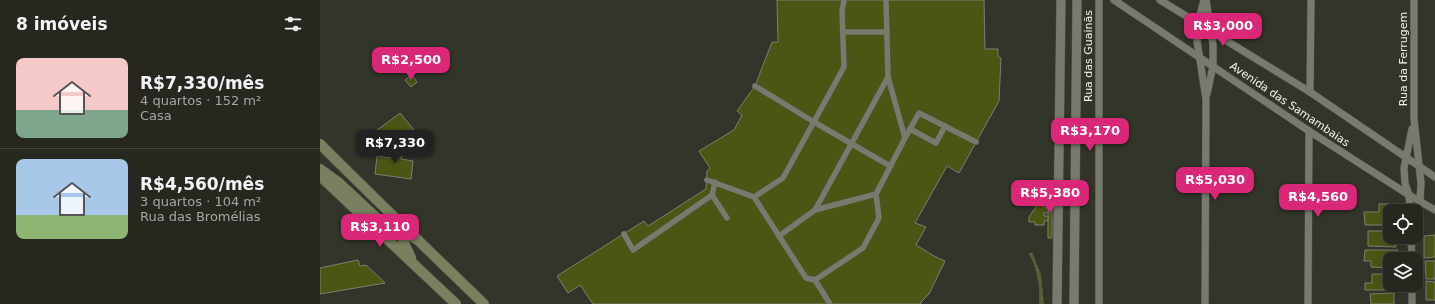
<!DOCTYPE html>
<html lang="pt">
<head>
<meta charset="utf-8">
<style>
  :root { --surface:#26281f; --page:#32342c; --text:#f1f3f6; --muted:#a4a6a4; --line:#42443d; --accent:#db2777 }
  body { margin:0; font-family:"DejaVu Sans",sans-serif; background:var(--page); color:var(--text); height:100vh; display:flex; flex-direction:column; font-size:15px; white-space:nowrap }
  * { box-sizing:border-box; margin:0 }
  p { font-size:13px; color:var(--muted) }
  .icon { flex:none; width:22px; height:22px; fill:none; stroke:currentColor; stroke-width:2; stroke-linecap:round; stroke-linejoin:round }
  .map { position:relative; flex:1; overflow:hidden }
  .details { display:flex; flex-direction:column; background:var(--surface); width:320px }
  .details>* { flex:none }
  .fabs { position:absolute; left:1063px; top:204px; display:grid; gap:8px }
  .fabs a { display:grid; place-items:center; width:40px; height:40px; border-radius:8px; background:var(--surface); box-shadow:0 4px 16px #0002,0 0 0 1px var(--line); font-size:20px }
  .price { position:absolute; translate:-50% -34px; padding:0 9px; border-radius:8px; background:var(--accent); color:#fff; font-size:13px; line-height:26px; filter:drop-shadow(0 1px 2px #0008) }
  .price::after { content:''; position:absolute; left:50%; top:24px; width:12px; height:9px; margin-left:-6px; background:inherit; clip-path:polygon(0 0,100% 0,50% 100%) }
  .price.active { background:#222; color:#fff }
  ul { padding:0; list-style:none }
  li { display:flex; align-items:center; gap:12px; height:100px; padding:0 16px }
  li+li { border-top:1px solid var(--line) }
  li span { display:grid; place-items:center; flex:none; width:112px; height:80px; border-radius:8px; color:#555 }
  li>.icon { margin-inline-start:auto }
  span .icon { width:48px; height:48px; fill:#fffc; stroke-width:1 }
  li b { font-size:17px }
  h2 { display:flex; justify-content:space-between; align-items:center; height:48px; padding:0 16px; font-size:17px }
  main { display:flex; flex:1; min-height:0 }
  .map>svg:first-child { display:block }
</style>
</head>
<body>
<main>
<section class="details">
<h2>8 imóveis<svg class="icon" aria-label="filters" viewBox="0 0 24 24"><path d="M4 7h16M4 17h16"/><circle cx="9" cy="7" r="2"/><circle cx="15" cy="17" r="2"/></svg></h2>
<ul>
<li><span style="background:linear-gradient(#f6c9c9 65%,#7fa58c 0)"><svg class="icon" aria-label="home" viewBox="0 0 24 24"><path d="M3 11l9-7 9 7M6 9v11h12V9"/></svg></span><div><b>R$7,330/mês</b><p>4 quartos · 152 m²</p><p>Casa</p></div></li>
<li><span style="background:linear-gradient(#a9c7e8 70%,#8fb573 0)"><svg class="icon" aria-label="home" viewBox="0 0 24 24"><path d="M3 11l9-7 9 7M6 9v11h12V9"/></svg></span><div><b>R$4,560/mês</b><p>3 quartos · 104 m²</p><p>Rua das Bromélias</p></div></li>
</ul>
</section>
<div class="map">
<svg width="1115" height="304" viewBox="0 0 1115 304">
  <defs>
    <pattern id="grass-dots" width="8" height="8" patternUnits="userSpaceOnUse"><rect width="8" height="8" fill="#545d36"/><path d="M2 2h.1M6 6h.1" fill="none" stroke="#6d7553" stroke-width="1.8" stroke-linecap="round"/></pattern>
  </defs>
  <rect width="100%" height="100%" fill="#323529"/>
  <path fill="url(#grass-dots)" d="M712,252L721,275L724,304H719C720,285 718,271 709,254Z"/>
  <g fill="#4b5615" stroke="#7c8072">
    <path d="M457,0H664L665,49H678V57L681,58L679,101L639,173L627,166L595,223L606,227L596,245L614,256L625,261L609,294L601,302V304H273L260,285L248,293L237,276L324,221L328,226L386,189L387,171L390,168L379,151L414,130L422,115L417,111L435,86L452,42H458Z"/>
    <path d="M92,75L97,82L91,87L85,80Z"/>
    <path d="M80,113L112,152L108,156L102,147L101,150L84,148L85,141H72L71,144L64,143L53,150L41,149L37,145Z"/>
    <path d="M72,141L85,144L81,159L93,161L91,179L55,174L57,156L70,158Z"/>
    <rect x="728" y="191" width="4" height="47"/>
    <path d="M717,198H724V208H728V213H724V216H728V221H724V225H715V222H709V217L716,207Z"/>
    <path d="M1059,204H1071L1070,225H1045L1044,212H1059Z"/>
    <path d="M1048,231H1066V236L1076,237V247L1048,246Z"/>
    <path d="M1115,235V257L1104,258V236Z"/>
    <path d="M1045,250H1078V259H1070V268L1051,267V261H1044Z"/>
    <path d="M38,260L40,266L46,265L65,283L0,294V268Z"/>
    <path d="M1105,261H1115V279H1106Z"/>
    <path d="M1052,274H1070V285H1074V290H1045V283H1052Z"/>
    <path d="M1106,281L1115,282V300H1106Z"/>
    <path d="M1074,293V304H1051L1050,294Z"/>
  </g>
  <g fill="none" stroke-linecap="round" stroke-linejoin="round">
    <g stroke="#4e5046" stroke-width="6">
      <g id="pedestrian">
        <path d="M524,0L522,11L524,67L463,178L434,197L459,236L495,210L568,77"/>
        <path d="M523,32H567"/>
        <path d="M435,86L494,122L570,166"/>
        <path d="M590,129L616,143L625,126"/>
        <path d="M585,138L599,113L656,142"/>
        <path d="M387,180L434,197"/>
        <path d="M392,195L407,218"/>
        <path d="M495,210L556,194L585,138L568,77L566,0"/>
        <path d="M304,234L313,250L392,195L395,182"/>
        <path d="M459,236L486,278L495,280L510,304"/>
        <path d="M495,280L543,248L559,218L556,194"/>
      </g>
    </g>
    <g stroke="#4e5046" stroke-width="8">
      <g id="minor">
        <path d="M794,0L989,131L1089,195L1115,210"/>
        <path d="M840,0L990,92L1115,177"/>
        <path d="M884,0L878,23L877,41L886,99L885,304"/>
        <path d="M886,0L893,45V66L887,94"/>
        <path d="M1094,0V119L1101,183L1100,201L1096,224"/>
        <path d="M990,92L991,0"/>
        <path d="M1090,211L1089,195L1085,183L1084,168L1092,129"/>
        <path d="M1091,237L1092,259"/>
        <path d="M779,304V0"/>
        <path d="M988,304L989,131"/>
        <path d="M1092,304V285"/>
      </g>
    </g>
    <g stroke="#4e5046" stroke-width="10">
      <g id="tertiary">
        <path d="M737,304L741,0"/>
        <path d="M754,304L757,0"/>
      </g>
    </g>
    <g stroke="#4e5046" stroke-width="11">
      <g id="secondary">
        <path d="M0,144C54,198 109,251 164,304"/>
        <path d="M0,169L18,182L61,222L70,223L78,220"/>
        <path d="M0,176L136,304"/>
        <path d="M91,258L83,241L86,237L90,236L98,240"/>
      </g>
    </g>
    <use href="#pedestrian" stroke="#777b6d" stroke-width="5.5"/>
    <use href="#minor" stroke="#777b6d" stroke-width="7"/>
    <use href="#tertiary" stroke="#777b6d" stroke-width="9"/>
    <use href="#secondary" stroke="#798060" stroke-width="10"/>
  </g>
  <g text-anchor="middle" stroke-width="3" stroke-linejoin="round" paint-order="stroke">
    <g font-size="11" fill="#f2f4ec" stroke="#323529">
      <text transform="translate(768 56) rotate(-90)" y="4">Rua das Guainãs</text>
      <text transform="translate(1083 59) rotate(-90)" y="4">Rua da Ferrugem</text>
      <text transform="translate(970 104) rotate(34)" y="4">Avenida das Samambaias</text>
    </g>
  </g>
</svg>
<div class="fabs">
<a><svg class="icon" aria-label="locate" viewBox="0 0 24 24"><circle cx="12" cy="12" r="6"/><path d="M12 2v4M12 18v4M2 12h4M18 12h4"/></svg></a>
<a><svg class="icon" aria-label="layers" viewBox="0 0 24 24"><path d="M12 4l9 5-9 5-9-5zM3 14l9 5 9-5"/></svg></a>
</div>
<b class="price" style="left:903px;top:47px">R$3,000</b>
<b class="price" style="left:91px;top:81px">R$2,500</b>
<b class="price" style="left:770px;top:152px">R$3,170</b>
<b class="price active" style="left:75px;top:164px">R$7,330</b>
<b class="price" style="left:895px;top:201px">R$5,030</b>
<b class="price" style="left:730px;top:214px">R$5,380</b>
<b class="price" style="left:998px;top:218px">R$4,560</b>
<b class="price" style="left:60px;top:248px">R$3,110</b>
</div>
</main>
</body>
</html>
